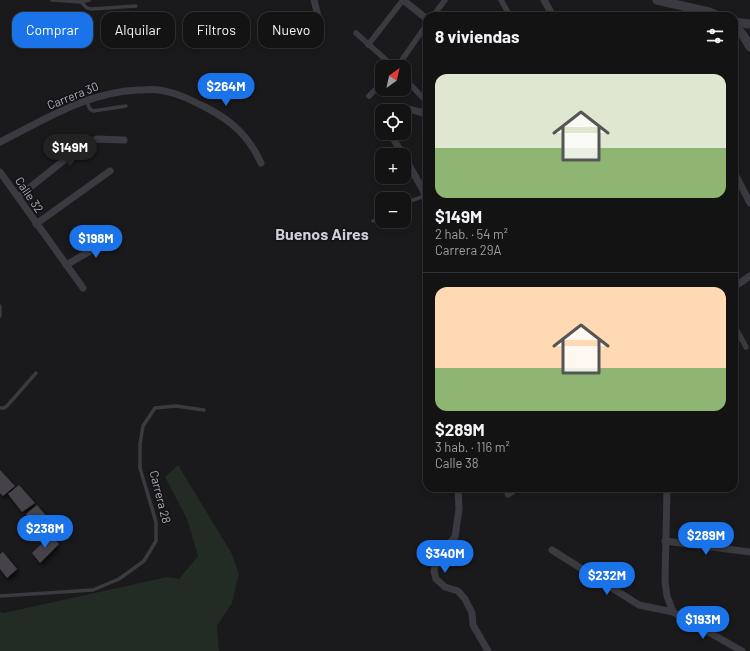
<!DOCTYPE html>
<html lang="es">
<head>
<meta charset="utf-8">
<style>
  :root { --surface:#141314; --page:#1d1c1d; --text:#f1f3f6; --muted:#9d9ea0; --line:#333234; --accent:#1a73e8 }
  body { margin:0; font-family:Barlow,sans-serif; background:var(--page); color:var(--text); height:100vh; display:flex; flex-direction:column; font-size:15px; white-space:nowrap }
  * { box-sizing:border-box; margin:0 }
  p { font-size:13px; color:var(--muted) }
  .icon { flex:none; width:22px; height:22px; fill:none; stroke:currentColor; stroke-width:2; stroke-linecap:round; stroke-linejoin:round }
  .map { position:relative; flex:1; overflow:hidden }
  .drawer { position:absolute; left:423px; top:12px; width:315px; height:480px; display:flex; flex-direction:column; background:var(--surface); border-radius:12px; box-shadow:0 2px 6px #0003,0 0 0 1px var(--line) }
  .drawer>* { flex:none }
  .hud { position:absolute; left:12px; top:12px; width:351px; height:36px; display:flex; gap:8px }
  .needle { width:26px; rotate:33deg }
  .tools { position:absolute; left:375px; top:60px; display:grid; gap:8px }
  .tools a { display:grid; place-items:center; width:36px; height:36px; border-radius:8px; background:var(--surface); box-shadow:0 2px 6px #0003,0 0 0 1px var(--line); font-size:20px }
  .price { position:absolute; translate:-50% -34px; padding:0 9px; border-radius:14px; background:var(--accent); color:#fff; font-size:13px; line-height:26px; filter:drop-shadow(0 1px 2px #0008) }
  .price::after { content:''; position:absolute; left:50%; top:24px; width:12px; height:9px; margin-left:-6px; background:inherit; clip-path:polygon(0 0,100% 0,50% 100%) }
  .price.active { background:#222; color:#fff }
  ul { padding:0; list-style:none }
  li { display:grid; align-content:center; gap:8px; height:212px; padding:0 12px }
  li+li { border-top:1px solid var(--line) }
  li span { display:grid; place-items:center; height:124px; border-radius:12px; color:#555 }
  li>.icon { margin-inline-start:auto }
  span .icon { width:72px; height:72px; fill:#fffc; stroke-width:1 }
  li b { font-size:17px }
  h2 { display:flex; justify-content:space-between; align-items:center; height:48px; padding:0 12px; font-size:17px }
  .chip { padding:0 14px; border-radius:12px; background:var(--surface); box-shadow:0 2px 6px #0003,0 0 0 1px var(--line); font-size:14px; line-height:36px }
  .chip.active { background:var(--accent); color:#fff }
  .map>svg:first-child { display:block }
</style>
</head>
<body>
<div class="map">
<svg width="750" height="651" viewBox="0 0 750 651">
  <defs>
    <filter id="shadow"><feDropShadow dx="2" dy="3.5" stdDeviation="2" flood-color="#0009"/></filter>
  </defs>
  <rect width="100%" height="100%" fill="#1a191b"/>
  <path fill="#232b25" d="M178,465L232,554L239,574L232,603L217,626L219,651H0V612L4,613L167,577L179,579L198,556L187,519L165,477Z"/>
  <g fill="#444348" filter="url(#shadow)">
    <path d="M0,470L15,486L3,496L0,493Z"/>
    <path d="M19,485L35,503L22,512L8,494Z"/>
    <path d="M37,505L52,523L42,533L26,514Z"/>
    <path d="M51,535L59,544L40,563L32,553Z"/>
    <path d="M3,552L17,569L7,578L0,569V554Z"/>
  </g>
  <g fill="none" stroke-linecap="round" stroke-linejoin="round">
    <g stroke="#3b3a40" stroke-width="3.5">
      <path d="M52,0L81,2L89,0"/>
      <path d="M81,2L87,8L92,9L136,6"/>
      <path d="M86,101L90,109L93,111L126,106"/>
      <path d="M404,203L425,196"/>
      <path d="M373,221L382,216"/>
      <path d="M0,306V316"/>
      <path d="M0,408H4L7,406L36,373"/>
      <path d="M0,596L93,590L119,579L144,561L156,541V522L140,468V444L143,426L155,408L176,406L204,410"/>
    </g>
    <g stroke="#3b3a40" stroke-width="5.5">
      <path d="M501,0L510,16"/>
      <path d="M433,16L445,0"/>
      <path d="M356,33L394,67"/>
      <path d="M368,45L403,0"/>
      <path d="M397,67L427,24"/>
      <path d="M404,78L427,102"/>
      <path d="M369,96L382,83"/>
      <path d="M422,113L427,103"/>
      <path d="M734,325L746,347"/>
    </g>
    <g stroke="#3b3a40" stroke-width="7">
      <path d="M314,0L318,16"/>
      <path d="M403,0L427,19"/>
      <path d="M544,0L553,16"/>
      <path d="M393,111C403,105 417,112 427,114"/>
      <path d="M390,133L403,155"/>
      <path d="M0,142C44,120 87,92 138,90C145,90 153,89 159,90C175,92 191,100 205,107C231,120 249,136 261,163"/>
      <path d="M404,156L423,190L427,203"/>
      <path d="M0,172L83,288"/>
      <path d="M734,172L750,203"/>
      <path d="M18,197L83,145L97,139L124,140"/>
      <path d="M36,224L110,171"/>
      <path d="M66,265L116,236"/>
      <path d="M734,287L750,276"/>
      <path d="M458,488L459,509L455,537L437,558L434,571L436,579L445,587L458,591L465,599L472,613L473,625L488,651"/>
      <path d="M667,488L665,581L667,596L673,612"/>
      <path d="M508,494L517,488"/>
      <path d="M665,541L750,552"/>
      <path d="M552,550L639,605L673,612L742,651"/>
    </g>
    <g stroke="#3b3a40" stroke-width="9">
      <path d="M657,0L709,12L719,16"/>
      <path d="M734,22L750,24"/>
      <path d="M734,24L743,35L750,47"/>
    </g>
  </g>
  <g text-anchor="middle" stroke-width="3.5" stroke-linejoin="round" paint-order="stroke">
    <g font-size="12" fill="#adaeba" stroke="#141416">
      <text transform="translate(73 96) rotate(-22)" y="4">Carrera 30</text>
      <text transform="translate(29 195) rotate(56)" y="4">Calle 32</text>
      <text transform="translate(160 497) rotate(76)" y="4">Carrera 28</text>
    </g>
    <g font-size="16" font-weight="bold" fill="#cdced6" stroke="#141416">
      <text x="322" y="240">Buenos Aires</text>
    </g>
  </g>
</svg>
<div class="tools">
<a><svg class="needle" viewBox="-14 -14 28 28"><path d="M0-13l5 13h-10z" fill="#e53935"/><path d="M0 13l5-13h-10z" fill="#9d9ea0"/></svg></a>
<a><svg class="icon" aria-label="locate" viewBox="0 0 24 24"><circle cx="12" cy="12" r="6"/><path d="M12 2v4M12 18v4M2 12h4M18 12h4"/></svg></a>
<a>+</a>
<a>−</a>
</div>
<b class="price" style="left:226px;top:107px">$264M</b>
<b class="price active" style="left:70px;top:168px">$149M</b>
<b class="price" style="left:96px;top:259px">$198M</b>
<b class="price" style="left:45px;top:549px">$238M</b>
<b class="price" style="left:706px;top:556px">$289M</b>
<b class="price" style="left:445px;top:574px">$340M</b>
<b class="price" style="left:607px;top:596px">$232M</b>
<b class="price" style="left:703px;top:640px">$193M</b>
<div class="hud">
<a class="chip active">Comprar</a>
<a class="chip">Alquilar</a>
<a class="chip">Filtros</a>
<a class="chip">Nuevo</a>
</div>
<section class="drawer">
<h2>8 viviendas<svg class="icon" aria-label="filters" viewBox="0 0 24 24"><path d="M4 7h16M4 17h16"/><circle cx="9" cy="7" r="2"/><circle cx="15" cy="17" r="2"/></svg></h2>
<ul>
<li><span style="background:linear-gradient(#dfe7d0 60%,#8fb573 0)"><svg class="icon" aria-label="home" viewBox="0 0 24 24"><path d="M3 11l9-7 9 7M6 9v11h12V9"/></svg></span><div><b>$149M</b><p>2 hab. · 54 m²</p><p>Carrera 29A</p></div></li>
<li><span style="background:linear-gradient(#ffd9b3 65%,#8fb573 0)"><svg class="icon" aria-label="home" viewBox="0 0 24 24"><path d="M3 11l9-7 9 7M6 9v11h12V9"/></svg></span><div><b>$289M</b><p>3 hab. · 116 m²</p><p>Calle 38</p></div></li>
</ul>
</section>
</div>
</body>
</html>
